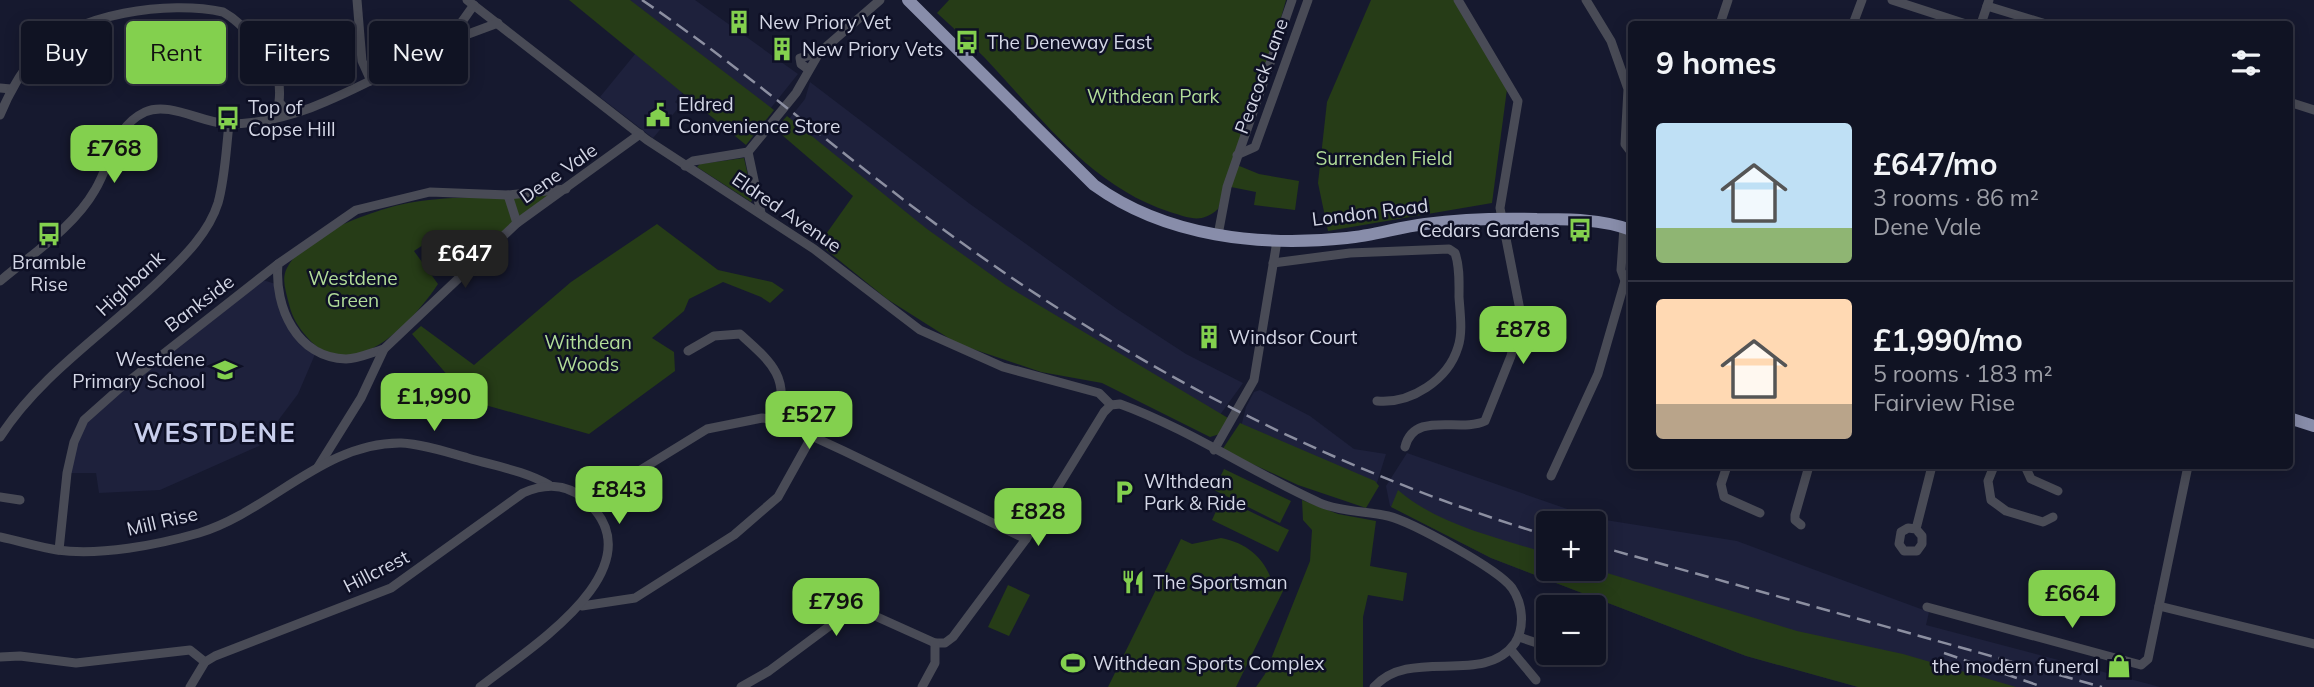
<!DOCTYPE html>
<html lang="en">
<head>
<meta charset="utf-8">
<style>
  :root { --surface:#101323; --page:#1e2030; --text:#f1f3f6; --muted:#9c9ea6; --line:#303241; --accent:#83d04e }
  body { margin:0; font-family:Mulish,sans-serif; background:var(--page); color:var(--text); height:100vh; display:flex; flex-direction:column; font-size:26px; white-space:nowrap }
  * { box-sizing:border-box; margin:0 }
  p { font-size:23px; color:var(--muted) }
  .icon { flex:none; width:38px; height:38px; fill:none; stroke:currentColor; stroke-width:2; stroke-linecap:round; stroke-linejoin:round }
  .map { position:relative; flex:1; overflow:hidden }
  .side { position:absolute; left:1628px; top:21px; width:665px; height:448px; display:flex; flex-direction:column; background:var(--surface); border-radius:7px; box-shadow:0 4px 18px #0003,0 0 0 2px var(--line) }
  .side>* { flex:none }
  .top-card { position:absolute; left:21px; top:21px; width:665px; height:63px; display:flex; gap:14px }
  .controls { position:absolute; left:1536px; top:511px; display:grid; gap:14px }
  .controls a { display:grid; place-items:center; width:70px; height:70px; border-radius:7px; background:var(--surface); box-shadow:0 4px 18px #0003,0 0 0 2px var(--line); font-size:35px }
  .price { position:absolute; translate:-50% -60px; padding:0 16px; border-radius:14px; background:var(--accent); color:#111; font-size:23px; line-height:46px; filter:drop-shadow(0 2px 4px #0008) }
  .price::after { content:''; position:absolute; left:50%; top:42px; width:21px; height:16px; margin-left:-10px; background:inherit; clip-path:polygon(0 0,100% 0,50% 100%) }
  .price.current { background:#222; color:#fff }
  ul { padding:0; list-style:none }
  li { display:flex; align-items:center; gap:21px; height:175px; padding:0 28px }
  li+li { border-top:2px solid var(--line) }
  li span { display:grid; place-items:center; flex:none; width:196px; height:140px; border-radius:7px; color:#555 }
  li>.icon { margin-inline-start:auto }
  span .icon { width:84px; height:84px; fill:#fffc; stroke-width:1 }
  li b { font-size:30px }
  h2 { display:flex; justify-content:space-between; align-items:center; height:84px; padding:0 28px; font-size:30px }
  .chip { padding:0 24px; border-radius:7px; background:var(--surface); box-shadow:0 4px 18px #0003,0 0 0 2px var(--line); font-size:24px; line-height:63px }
  .chip.current { background:var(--accent); color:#111 }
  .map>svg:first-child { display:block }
</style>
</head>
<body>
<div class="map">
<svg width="2314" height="687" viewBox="0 0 2314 687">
  <rect width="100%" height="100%" fill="#16192f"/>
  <g fill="#1e213c" fill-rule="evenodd">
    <path d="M604,0H695L798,74L770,109Z"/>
    <path d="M636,53L683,92L675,102L680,106L653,138L600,97Z"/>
    <path d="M810,82L970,204L1117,309L1186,354L1243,383L1217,419L996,300L789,119L805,99Z"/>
    <path d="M259,279L276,284L289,325L316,352L298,394L259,446L160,490L99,493L96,473H67L84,420Z"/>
    <path d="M1260,390L1310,416L1354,449L1386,454L1376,486L1241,427L1246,407L1254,392Z"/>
    <path d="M1407,453L1593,518L1737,541L1929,612L1926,625L2160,687H1858L1746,656L1491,558L1390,506L1386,486ZM1549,523H1594V569H1549Z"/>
  </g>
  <g fill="#263c17">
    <path d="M569,0H630L774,110L746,145Z"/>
    <path d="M949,0H1286L1266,71L1218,209C1201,224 1190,218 1170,212C1090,186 1040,116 984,57C969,42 953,28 937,13Z"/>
    <path d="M1371,0H1457L1507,89L1492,203L1328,231L1318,183L1327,102Z"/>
    <path d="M787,116L927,229L1007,286L1228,418L1220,434L1210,437L1102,383L1041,372L958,344L887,299L819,244L853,196L775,129Z"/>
    <path d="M744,158L753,198L751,202L697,167L700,164Z"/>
    <path d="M1237,165L1259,174L1299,181L1295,210L1254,205L1256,192L1231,187Z"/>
    <path d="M551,194L447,274L423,245L414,251L438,284C413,322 351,389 307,337C298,327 292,317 289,304C286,292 281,279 287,268C303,237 351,220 381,210C436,192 494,200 551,194Z"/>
    <path d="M657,224L718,270L772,282L784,290L770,303L761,297L723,282L689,299L684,311L652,338L674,352L675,371L589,434L446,394L455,384L412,334L421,326L474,365L571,282Z"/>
    <path d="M1240,423L1375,481L1379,486L1366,508L1298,485L1222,450Z"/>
    <path d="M1224,469L1291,501L1280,523L1214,490Z"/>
    <path d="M1398,490C1438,525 1499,538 1549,554V569H1594L1797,631L1903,654L2016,687H1858L1746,656L1491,558L1391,507Z"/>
    <path d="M1222,498L1289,530L1278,552L1212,520Z"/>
    <path d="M1302,500L1338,514L1376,521L1370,566L1407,573L1403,601L1368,595L1363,617V687H1256L1265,674L1310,561L1312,530L1303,520Z"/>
    <path d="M1221,538C1247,543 1265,558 1273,584L1284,589L1236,687H1108L1181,539L1192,544Z"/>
    <path d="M1008,585L1030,595L1009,636L988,627Z"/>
  </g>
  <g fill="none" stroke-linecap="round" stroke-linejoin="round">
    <g stroke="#494b56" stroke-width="9">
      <path d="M357,0L362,61L371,81"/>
      <path d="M467,0L647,140L814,249L920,330L1003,367L1099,393L1111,405"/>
      <path d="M1586,0L1611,41L1628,89L1625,144L1631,152"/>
      <path d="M1892,0L1966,24"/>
      <path d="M1987,6L2046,24"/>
      <path d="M1720,24L1728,0"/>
      <path d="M1853,24L1862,0"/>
      <path d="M1981,24L1989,0"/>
      <path d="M444,43L498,23"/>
      <path d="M808,69L801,64L800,58L819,53"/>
      <path d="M0,88L11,89"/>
      <path d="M2289,102L2314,110"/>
      <path d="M0,115C9,93 20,73 36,55C74,13 170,0 223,12C236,19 246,30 255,40C273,59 282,76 279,102L289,114"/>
      <path d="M748,152L796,93L819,53L880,0"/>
      <path d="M1237,155L1255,147L1308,0"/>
      <path d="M685,166L693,161L748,152L761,213"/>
      <path d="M508,195L517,223"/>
      <path d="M1624,227L1621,270L1625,281"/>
      <path d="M1218,235L1227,187L1292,0"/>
      <path d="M1273,263L1350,253L1449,249L1455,253C1460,267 1459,283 1459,297C1460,313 1463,332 1458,347C1448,380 1411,404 1377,401"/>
      <path d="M0,281C32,254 74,227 95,190C112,162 113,127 145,112C169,101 202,123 228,124C288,124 341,96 392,70C408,62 425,55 440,45C453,37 464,18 474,5"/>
      <path d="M384,349C373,352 358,359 346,359C297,358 274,307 278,264L356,210L430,192L508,195L566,189"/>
      <path d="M688,351L714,336L740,334C770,361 791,377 777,420"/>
      <path d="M0,437C41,373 111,329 164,276C185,256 209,232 218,203C225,178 226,150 229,124"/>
      <path d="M1405,447C1414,410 1460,433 1485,421L1511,356L1521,315L1500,208L1518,101L1458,0"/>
      <path d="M1214,450L1254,380L1277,241"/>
      <path d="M1727,466L1721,484L1724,497L1760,513"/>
      <path d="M1994,466L1988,481L1991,500L2006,511L2043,522L2053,517"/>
      <path d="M2025,466L2031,479L2058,491"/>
      <path d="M318,467L361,398L384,349L517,223L640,134"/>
      <path d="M1551,476L1598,374L1625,281L1631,272"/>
      <path d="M0,497L20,500"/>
      <path d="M596,509L642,469L707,429L762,418L777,420L844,451L1026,539"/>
      <path d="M1801,525L1795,520V515L1809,466"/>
      <path d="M1916,529L1908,528L1901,532L1899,544L1904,551H1917L1922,544V536L1916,529L1932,466"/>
      <path d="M0,537C19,541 38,547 57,550C100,556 157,545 199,533C269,512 324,442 401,443C423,444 446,452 468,458C495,466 525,471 549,485"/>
      <path d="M59,550L67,473L74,442L84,420L120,388L278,264"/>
      <path d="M582,606L635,598L734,535L778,497L812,436"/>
      <path d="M2159,606L2314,644"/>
      <path d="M1927,607L2141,665L2148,659L2188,466"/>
      <path d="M1519,637L1549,647"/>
      <path d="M1511,650L1536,680"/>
      <path d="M0,657L20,656L76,663L190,650L205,662"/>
      <path d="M190,687L205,662L215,656L391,588L523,493C543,484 565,483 583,498C664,566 528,649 480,687"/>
      <path d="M741,687L769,671L855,607L935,643H945L953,637L1026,539L1104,412L1111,405L1120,404C1189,429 1253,473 1320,503C1341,512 1367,511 1388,516C1412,522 1498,569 1512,588C1523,604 1525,627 1515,643C1484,687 1410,646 1374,687"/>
      <path d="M922,687L935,663V643"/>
    </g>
    <g stroke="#888daa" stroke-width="12">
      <path d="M908,0L1094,185C1166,237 1261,247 1347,238C1373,236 1399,227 1425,224C1462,219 1500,218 1537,219C1567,219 1602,219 1631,230"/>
      <path d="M2289,418L2314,426"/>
    </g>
    <g stroke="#8c8fa1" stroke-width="2.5" stroke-dasharray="14 7" stroke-linecap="butt">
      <path d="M642,0C756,77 857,169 969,248C1145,374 1341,473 1549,536"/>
      <path d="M1594,545L2102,687"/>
      <path d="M1944,653L2043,687"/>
    </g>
  </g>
  <defs>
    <g id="building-bare" transform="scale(1.89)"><path d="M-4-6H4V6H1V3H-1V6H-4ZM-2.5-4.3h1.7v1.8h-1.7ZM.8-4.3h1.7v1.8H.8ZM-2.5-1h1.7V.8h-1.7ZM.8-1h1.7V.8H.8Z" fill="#83d04e" stroke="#0e1025" stroke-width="2.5" paint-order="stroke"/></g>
    <g id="bus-bare" transform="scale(1.89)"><path d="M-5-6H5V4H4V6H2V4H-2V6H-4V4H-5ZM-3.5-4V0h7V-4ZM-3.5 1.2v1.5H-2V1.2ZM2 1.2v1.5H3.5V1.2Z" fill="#83d04e" stroke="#0e1025" stroke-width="2.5" paint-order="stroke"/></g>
    <g id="civic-bare" transform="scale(1.89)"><path d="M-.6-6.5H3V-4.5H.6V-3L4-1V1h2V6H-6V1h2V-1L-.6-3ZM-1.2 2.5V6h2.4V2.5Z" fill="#83d04e" stroke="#0e1025" stroke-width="2.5" paint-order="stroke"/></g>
    <g id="school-bare" transform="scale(1.89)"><path d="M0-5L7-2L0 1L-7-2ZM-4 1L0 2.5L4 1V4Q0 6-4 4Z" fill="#83d04e" stroke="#0e1025" stroke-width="2.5" paint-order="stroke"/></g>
    <g id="parking-bare" transform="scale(1.89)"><path d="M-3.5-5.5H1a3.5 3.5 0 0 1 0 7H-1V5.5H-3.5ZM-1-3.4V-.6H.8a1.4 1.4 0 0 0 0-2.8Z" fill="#83d04e" stroke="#0e1025" stroke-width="2.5" paint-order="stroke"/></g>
    <g id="restaurant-bare" transform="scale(1.89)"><path d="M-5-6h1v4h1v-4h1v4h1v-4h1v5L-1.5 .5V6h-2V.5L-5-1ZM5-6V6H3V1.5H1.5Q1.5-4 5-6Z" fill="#83d04e" stroke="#0e1025" stroke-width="2.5" paint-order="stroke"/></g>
    <g id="stadium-bare" transform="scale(1.89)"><path d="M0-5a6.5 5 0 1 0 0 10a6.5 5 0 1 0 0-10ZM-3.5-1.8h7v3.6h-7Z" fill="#83d04e" stroke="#0e1025" stroke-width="2.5" paint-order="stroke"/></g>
    <g id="shop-bare" transform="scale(1.89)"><path d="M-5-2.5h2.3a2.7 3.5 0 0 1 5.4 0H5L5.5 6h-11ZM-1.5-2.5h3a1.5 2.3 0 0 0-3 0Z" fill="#83d04e" stroke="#0e1025" stroke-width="2.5" paint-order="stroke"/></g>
  </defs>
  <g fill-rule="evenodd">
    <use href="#building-bare" x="739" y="22"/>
    <use href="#bus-bare" x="967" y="42"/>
    <use href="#building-bare" x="782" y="49"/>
    <use href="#civic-bare" x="658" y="115"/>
    <use href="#bus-bare" x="228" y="118"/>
    <use href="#bus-bare" x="1580" y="230"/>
    <use href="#bus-bare" x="49" y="234"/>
    <use href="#building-bare" x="1209" y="337"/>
    <use href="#school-bare" x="225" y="370"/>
    <use href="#parking-bare" x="1124" y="492"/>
    <use href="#restaurant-bare" x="1133" y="582"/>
    <use href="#stadium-bare" x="1073" y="663"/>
    <use href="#shop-bare" x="2119" y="666"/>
  </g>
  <g text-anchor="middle" stroke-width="5" stroke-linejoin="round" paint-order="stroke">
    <g font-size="19" fill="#d4d7e6" stroke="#0e1025" text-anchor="start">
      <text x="759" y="29">New Priory Vet</text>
      <text x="987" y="49">The Deneway East</text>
      <text x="802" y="56">New Priory Vets</text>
      <text x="678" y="111">Eldred<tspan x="678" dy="22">Convenience Store</tspan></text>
      <text x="248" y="114">Top of<tspan x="248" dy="22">Copse Hill</tspan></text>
      <text x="1560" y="237" text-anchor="end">Cedars Gardens</text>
      <text x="49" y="269" text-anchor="middle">Bramble<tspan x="49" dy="22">Rise</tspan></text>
      <text x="1229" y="344">Windsor Court</text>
      <text x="205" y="366" text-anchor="end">Westdene<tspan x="205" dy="22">Primary School</tspan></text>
      <text x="1144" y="488">WIthdean<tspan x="1144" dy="22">Park &amp; Ride</tspan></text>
      <text x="1153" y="589">The Sportsman</text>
      <text x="1093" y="670">Withdean Sports Complex</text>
      <text x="2099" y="673" text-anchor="end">the modern funeral</text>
    </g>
    <g font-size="19" fill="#d4d7e6" stroke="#0e1025">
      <text transform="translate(1261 76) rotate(-70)" y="7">Peacock Lane</text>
      <text transform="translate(558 173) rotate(-35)" y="7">Dene Vale</text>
      <text transform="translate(787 212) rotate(34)" y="7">Eldred Avenue</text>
      <text transform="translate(1370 212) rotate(-7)" y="7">London Road</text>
      <text transform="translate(130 283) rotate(-43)" y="7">Highbank</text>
      <text transform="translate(199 303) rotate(-37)" y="7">Bankside</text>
      <text transform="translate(162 521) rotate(-13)" y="7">Mill Rise</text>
      <text transform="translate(376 571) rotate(-27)" y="7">Hillcrest</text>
    </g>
    <g font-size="19" fill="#b2dd99" stroke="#0e1025">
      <text x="1153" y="103">Withdean Park</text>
      <text x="1384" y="165">Surrenden Field</text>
      <text x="353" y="285">Westdene<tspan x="353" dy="22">Green</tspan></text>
      <text x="588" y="349">Withdean<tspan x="588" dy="22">Woods</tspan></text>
    </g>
    <g font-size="26" font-weight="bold" letter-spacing="2" fill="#c8ceec" stroke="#0e1025">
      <text x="215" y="442">WESTDENE</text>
    </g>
  </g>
</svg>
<div class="controls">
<a>+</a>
<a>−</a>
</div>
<b class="price" style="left:114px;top:185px">£768</b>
<b class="price current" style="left:465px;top:290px">£647</b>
<b class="price" style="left:1523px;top:366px">£878</b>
<b class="price" style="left:434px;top:433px">£1,990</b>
<b class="price" style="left:809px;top:451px">£527</b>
<b class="price" style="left:619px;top:526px">£843</b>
<b class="price" style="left:1038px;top:548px">£828</b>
<b class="price" style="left:2072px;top:630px">£664</b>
<b class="price" style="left:836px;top:638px">£796</b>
<div class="top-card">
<a class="chip">Buy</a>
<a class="chip current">Rent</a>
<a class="chip">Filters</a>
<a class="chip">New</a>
</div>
<section class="side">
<h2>9 homes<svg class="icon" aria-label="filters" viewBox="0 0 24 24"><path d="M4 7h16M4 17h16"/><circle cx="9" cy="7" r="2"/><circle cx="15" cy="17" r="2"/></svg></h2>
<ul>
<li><span style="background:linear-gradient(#bfe0f5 75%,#8fb573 0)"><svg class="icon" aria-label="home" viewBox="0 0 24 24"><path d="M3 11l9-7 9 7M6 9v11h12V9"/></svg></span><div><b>£647/mo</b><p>3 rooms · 86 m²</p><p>Dene Vale</p></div></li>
<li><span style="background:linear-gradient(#ffd9b3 75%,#b9a48a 0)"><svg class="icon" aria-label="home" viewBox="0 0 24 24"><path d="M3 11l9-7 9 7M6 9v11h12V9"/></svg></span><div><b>£1,990/mo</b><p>5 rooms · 183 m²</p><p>Fairview Rise</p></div></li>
</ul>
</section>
</div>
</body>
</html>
